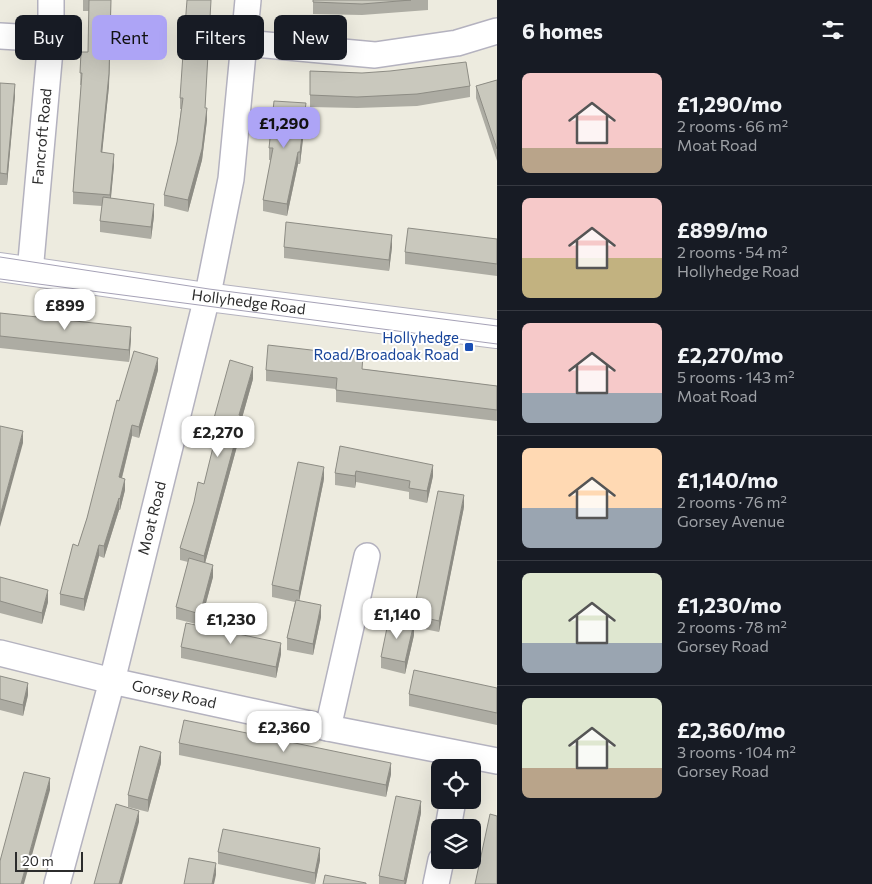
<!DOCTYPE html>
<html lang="en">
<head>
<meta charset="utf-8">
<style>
  :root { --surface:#171b24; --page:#242831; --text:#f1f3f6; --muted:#9ea1a6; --line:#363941; --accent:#ada4f6 }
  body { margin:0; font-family:Commissioner,sans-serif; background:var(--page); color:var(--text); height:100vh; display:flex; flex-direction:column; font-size:19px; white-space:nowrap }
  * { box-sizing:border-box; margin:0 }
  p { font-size:16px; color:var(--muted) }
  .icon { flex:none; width:28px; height:28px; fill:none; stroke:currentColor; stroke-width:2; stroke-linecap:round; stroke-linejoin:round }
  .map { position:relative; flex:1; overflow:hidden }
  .panel { display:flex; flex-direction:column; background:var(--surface); width:375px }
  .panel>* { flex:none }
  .banner { position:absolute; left:15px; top:15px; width:406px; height:45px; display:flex; gap:10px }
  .fabs { position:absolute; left:431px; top:759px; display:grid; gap:10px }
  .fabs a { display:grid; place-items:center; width:50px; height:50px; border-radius:8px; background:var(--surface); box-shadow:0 5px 20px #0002; font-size:25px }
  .scale { position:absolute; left:15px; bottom:12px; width:68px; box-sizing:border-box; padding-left:5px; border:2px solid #2c2c2c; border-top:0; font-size:14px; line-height:18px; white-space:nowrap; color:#2c2c2c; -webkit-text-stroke:4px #fff; paint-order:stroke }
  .price { position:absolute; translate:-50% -42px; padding:0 11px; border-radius:10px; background:#fff; color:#222; font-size:16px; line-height:32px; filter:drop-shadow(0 1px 2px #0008) }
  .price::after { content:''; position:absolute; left:50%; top:30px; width:15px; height:11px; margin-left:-8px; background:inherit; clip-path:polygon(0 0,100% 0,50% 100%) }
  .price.selected { background:var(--accent); color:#111 }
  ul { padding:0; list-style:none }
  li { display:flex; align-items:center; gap:15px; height:125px; padding:0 25px }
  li+li { border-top:1px solid var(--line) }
  li span { display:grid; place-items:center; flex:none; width:140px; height:100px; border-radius:8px; color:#555 }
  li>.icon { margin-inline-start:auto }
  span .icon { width:60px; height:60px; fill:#fffc; stroke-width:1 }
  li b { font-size:21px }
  h2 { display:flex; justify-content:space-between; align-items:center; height:60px; padding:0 25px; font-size:21px }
  .chip { padding:0 18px; border-radius:8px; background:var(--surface); box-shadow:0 5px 20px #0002; font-size:18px; line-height:45px }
  .chip.selected { background:var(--accent); color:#111 }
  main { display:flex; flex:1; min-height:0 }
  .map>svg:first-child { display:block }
</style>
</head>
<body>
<main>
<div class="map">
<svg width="497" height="884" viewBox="0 0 497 884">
  <rect width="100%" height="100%" fill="#edebdf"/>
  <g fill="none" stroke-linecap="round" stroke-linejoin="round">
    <g stroke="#b4b2bf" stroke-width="28">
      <g id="minor">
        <path d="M0,36L51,39"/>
        <path d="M244,43L375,55L457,43L497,31"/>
        <path id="s1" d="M30,272L51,39V0"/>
        <path id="s2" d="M0,653L112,681L328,728L497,761"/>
        <path d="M328,728L367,556"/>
        <path d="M448,828L453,800"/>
        <path id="s3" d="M57,884L112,681L209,289L231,179L248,0"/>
        <path d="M436,884L441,860"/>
      </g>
    </g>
    <g stroke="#b4b2bf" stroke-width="30">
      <g id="tertiary">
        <path id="s4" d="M0,267L207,297L497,334"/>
      </g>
    </g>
    <use href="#minor" stroke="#fff" stroke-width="25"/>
    <use href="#tertiary" stroke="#fff" stroke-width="28"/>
    <g stroke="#a5a1b6" stroke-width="1">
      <path d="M0,257L209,289L497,326"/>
      <path d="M0,279L497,344"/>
    </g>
  </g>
  <g fill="#adaca3">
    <path d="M83,0H111L109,86L102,152L114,165L111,198L154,216L151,239L100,232V221L102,206L73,204V192L81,85H80L81,52H88L89,11H83Z"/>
    <path d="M313,0H428V10L362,15L313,14Z"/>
    <path d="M209,28L205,108L207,120L202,160L188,212L164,206V195L177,142L181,109H180V98Z"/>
    <path d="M310,71L470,86V97L417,106L357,108L310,107Z"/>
    <path d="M497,80V161L476,98V86Z"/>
    <path d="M0,83L15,96L7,185H0Z"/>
    <path d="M306,114L300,164H298L287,216L263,211V200L271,160H269V148Z"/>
    <path d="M497,239V276L405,264V252Z"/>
    <path d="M284,247H392L389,271L284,258Z"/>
    <path d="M0,313L131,339L129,362L0,348Z"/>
    <path d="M363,369L497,386V421L336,402V389L266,381V370Z"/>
    <path d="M158,370L139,438L132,436L122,478L125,490L120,510H119L104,558L99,556L84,611L60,605V594L78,546L87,518L119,401Z"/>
    <path d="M253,379L242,418V428L205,563L213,577L200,625L176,619V607L188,562L180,560V548L204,484L215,442L211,440V429Z"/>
    <path d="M340,446L433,476L427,503L409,499V492L356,482L355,488L335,485V473Z"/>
    <path d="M324,479L299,600L321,617L313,655L287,650V638L295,602L272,597V585Z"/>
    <path d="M464,507L439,632L414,627V635L405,674L381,668V657L413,623V615Z"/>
    <path d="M0,577L48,602L42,624L0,613Z"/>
    <path d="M181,647L281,654L276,678L181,658Z"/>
    <path d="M0,676L28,695L23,716L0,710Z"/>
    <path d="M497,688V725L409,706V694Z"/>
    <path d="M179,743L391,774L386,797L179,755Z"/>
    <path d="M161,763L148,812L128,807V795Z"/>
    <path d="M421,813L406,884H379V876Z"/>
    <path d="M218,852L320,860L315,884H312L218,864Z"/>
  </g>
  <g fill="#8d8c84">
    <path d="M111,0L109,86L101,164V152Z"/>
    <path d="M15,84V96L7,185V174Z"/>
    <path d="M306,103V114L300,164V152Z"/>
    <path d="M207,108V120L202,160L188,212V200Z"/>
    <path d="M298,152V164L287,216V204Z"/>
    <path d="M114,154V165L110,206V195Z"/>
    <path d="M154,204V216L151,239V227Z"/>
    <path d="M392,235V247L389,271V260Z"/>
    <path d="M131,327V339L129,362V350Z"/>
    <path d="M158,358V370L139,438V427Z"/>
    <path d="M253,367V379L242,418V428L204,567V556L239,415Z"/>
    <path d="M132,425V436L119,489V477Z"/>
    <path d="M23,431V443L0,527V516Z"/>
    <path d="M433,465V476L427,503V491Z"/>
    <path d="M324,467V479L299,602V591Z"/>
    <path d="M356,471V482L355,488V476Z"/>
    <path d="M125,479V490L120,510V499Z"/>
    <path d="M464,495V507L439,632V621Z"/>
    <path d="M119,498V510L104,558V546Z"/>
    <path d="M99,545V556L84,611V599Z"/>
    <path d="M213,565V577L200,625V614Z"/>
    <path d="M48,590V602L42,624V613Z"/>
    <path d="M321,605V617L313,655V644Z"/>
    <path d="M414,623V635L405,674V662Z"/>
    <path d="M281,643V654L276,678V667Z"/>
    <path d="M28,683V695L23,716V705Z"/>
    <path d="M161,752V763L148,812V800Z"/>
    <path d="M391,763V774L386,797V785Z"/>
    <path d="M50,778V790L24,884H21Z"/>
    <path d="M421,801V813L406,884H404Z"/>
    <path d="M139,811V822L122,884H119Z"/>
    <path d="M320,848V860L315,884V873Z"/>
    <path d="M216,863V875L214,884H212Z"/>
  </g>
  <g fill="#c9c8bd" stroke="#8d8c84">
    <path d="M89,0H111L109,74L101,152L114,154L110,195L73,192L82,73H80L81,52H88Z"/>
    <path d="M187,0H211L205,108H207L202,149L188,200L164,195L177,142L183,98H180L184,39Z"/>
    <path d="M313,0H411L362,4L313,2Z"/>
    <path d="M466,62L470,86L417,94L357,97L310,95V71L362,73L390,71Z"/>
    <path d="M497,80V149L476,86Z"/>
    <path d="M0,83L15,84L7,174L0,173Z"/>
    <path d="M274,101L306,103L300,152H298L287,204L263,200L273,148H269Z"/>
    <path d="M103,197L154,204L151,227L100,221Z"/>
    <path d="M286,222L392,235L389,260L284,247Z"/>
    <path d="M408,228L497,239V264L405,252Z"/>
    <path d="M0,313L131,327L129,350L0,336Z"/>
    <path d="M268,345L363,356L362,369L497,386V410L336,390L337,378L266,370Z"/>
    <path d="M134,351L158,358L139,427L132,425L119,477L125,479L120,499L119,498L104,546L99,545L84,599L60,594L73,544L78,546L87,518L117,400L119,401Z"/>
    <path d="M230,360L253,367L239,415L242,416L204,556L180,548L194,502L198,482L204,484L217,431L211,429Z"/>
    <path d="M0,426L23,431L0,516Z"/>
    <path d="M340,446L433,465L427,491L409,488L410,481L356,471L355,476L335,473Z"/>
    <path d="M298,462L324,467L299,591L272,585Z"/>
    <path d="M438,491L464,495L439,621L413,615Z"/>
    <path d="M189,558L213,565L200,614L176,607Z"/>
    <path d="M0,577L48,590L42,613L0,601Z"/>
    <path d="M296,600L321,605L313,644L287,638Z"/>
    <path d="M389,618L414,623L405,662L381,657Z"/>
    <path d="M186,623L281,643L276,667L181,647Z"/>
    <path d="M414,670L497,688V713L409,694Z"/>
    <path d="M0,676L28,683L23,705L0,699Z"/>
    <path d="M184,720L391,763L386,785L179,743Z"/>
    <path d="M140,746L161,752L148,800L128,795Z"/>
    <path d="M24,772L50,778L21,884H0V861Z"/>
    <path d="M396,796L421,801L404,881L379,876Z"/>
    <path d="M116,804L139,811L119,884H94Z"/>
    <path d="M490,814L497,816V884H475Z"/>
    <path d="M223,829L320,848L315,873L218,852Z"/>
    <path d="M189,858L216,863L212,884H184Z"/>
    <path d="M325,875L366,883V884H323Z"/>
  </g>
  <rect fill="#1a4fb4" stroke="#fff" stroke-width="2" x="464" y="342" width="10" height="10" rx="2.5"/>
  <g text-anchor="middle" stroke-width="4" stroke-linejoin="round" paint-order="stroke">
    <g font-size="15" fill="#2c2c2c" stroke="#fff">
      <text dy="5" stroke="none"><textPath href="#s1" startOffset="136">Fancroft Road</textPath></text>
      <text dy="5" stroke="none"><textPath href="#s4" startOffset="251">Hollyhedge Road</textPath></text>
      <text dy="5" stroke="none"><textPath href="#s3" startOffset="378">Moat Road</textPath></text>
      <text dy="5" stroke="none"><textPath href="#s2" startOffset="179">Gorsey Road</textPath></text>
    </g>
    <g font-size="15" fill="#164399" stroke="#fff" text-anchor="end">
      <text x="459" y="343">Hollyhedge<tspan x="459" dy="17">Road/Broadoak Road</tspan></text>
    </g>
  </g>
</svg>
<div class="fabs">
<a><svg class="icon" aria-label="locate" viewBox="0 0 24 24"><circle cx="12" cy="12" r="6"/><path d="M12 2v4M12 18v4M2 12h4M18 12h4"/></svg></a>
<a><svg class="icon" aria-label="layers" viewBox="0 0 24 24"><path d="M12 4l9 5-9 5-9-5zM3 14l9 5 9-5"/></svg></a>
</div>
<div class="scale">20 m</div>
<b class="price selected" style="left:284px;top:149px">£1,290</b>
<b class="price" style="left:65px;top:331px">£899</b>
<b class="price" style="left:218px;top:458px">£2,270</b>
<b class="price" style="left:397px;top:640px">£1,140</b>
<b class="price" style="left:231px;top:645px">£1,230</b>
<b class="price" style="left:284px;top:753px">£2,360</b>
<div class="banner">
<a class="chip">Buy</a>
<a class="chip selected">Rent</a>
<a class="chip">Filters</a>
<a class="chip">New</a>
</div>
</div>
<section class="panel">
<h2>6 homes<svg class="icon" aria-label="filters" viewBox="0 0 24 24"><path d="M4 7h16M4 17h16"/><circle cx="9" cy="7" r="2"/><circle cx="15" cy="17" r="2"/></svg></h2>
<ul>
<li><span style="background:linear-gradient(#f6c9c9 75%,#b9a48a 0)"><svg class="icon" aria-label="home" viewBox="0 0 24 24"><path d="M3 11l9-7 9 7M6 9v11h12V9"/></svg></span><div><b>£1,290/mo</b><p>2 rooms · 66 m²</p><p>Moat Road</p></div></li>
<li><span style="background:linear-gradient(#f6c9c9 60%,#c2b280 0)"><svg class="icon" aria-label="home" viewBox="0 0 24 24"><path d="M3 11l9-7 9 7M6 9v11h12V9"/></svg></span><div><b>£899/mo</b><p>2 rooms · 54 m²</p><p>Hollyhedge Road</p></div></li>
<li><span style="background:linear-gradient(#f6c9c9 70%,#9aa5b1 0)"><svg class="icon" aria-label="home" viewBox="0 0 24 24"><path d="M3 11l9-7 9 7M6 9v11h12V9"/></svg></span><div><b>£2,270/mo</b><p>5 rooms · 143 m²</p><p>Moat Road</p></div></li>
<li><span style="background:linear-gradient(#ffd9b3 60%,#9aa5b1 0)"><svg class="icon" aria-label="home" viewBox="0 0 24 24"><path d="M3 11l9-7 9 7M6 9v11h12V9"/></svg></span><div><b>£1,140/mo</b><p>2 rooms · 76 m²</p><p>Gorsey Avenue</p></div></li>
<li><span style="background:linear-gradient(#dfe7d0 70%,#9aa5b1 0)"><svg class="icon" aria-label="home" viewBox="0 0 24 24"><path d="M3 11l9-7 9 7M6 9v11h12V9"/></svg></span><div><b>£1,230/mo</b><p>2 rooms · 78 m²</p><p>Gorsey Road</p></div></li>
<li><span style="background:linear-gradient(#dfe7d0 70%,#b9a48a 0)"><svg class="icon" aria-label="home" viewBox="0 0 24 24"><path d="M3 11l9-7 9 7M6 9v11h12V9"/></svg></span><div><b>£2,360/mo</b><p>3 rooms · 104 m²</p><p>Gorsey Road</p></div></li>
</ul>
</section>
</main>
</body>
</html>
